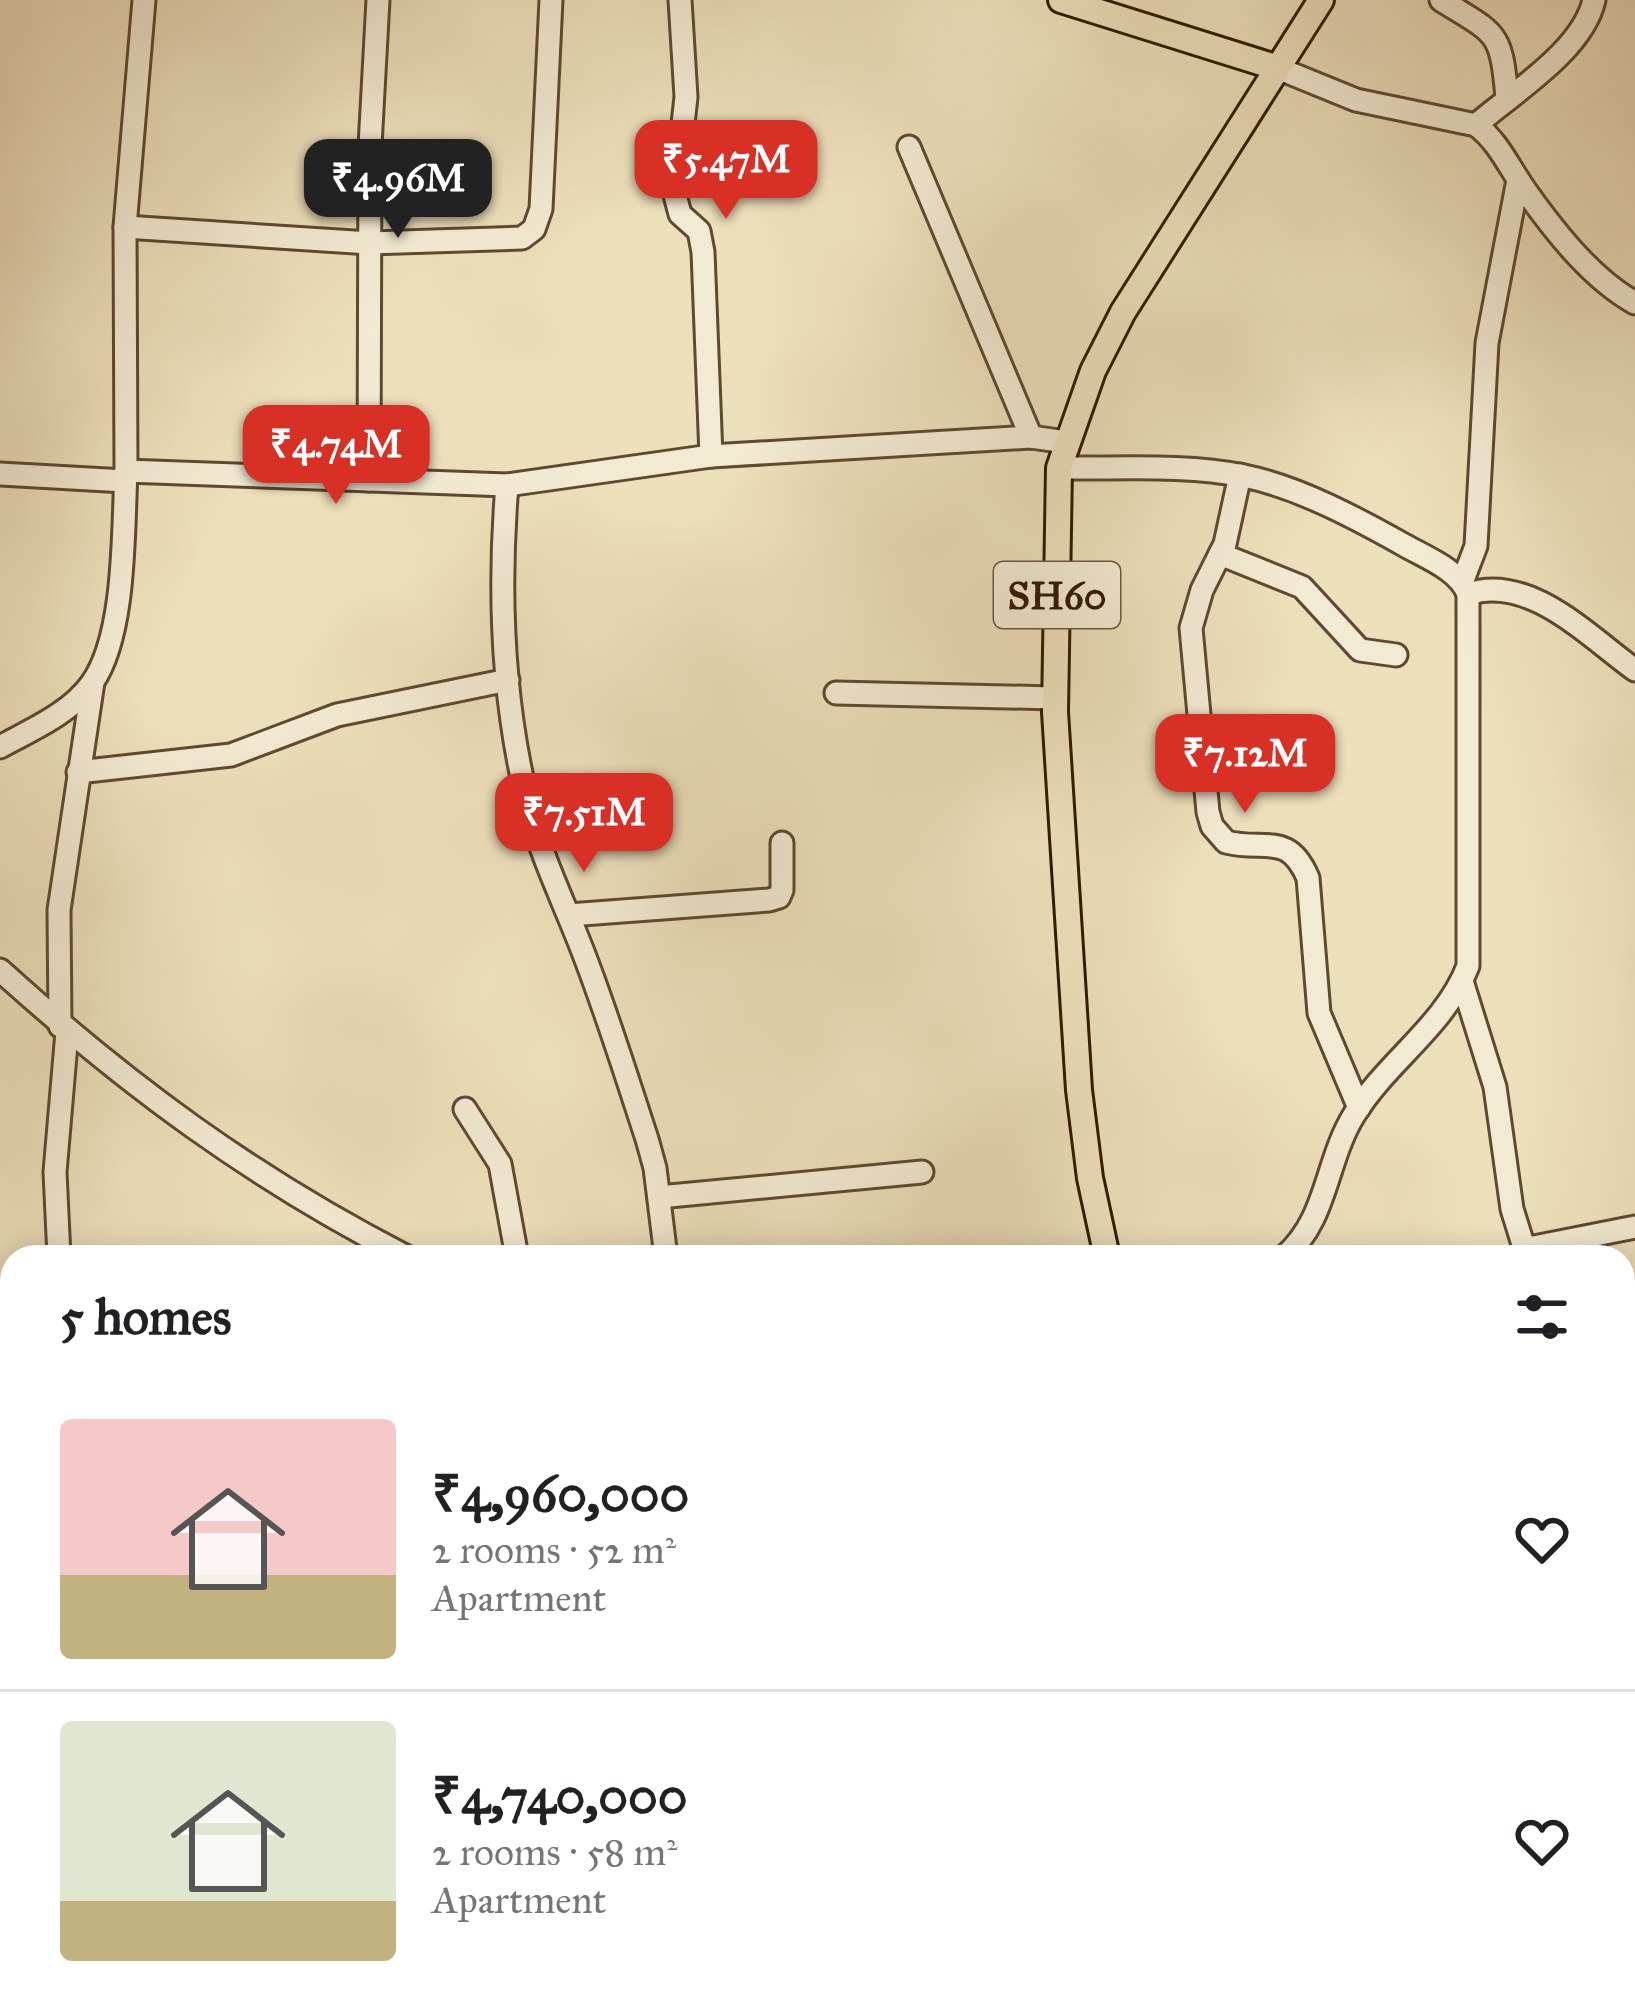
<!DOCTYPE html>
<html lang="en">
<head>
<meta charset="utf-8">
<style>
  :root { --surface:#fff; --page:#f2f2f2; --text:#202124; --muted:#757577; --line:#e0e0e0; --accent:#d93025 }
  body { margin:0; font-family:"IM FELL Great Primer",serif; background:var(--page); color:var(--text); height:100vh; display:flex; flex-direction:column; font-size:45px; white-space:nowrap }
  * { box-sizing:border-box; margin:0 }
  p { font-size:39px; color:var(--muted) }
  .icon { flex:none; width:66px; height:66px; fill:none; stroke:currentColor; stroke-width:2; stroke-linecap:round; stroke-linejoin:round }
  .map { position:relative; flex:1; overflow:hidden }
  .sheet { position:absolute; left:0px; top:1245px; width:1635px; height:771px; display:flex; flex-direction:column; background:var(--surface); border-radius:36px 36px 0 0; box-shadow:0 6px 30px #0003 }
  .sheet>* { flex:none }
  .price { position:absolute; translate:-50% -102px; padding:0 27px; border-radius:24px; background:var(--accent); color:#fff; font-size:39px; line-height:78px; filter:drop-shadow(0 3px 6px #0008) }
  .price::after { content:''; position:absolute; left:50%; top:72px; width:36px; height:27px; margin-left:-18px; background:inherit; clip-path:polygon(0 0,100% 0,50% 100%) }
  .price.on { background:#222; color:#fff }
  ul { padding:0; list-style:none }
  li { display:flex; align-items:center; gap:36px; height:300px; padding:0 60px }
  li+li { border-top:3px solid var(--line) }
  li span { display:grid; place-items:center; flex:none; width:336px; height:240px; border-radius:12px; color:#555 }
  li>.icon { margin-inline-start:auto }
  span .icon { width:144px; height:144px; fill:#fffc; stroke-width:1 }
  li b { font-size:51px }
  h2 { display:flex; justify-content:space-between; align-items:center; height:144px; padding:0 60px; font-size:51px }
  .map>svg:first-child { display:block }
</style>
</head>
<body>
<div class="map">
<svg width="1635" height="2014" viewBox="0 0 1635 2014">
  <rect width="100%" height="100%" fill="#eddfbb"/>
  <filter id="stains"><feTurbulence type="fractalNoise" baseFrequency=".00167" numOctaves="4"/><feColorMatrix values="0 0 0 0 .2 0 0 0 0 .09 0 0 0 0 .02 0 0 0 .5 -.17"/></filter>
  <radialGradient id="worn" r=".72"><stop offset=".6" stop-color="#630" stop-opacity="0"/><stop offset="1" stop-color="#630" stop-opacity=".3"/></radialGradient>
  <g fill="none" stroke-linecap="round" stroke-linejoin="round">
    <g stroke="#5f492f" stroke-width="27">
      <g id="minor">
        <path d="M144,0L125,227L126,471L507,485L711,456L1031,437L1066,442"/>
        <path d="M680,0L686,97L675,195L680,214L699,231L703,252L711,456"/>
        <path d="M1441,0C1497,35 1501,30 1507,98"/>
        <path d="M1275,67L1356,100L1476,125C1500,143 1510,170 1528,194C1556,233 1592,279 1635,303"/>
        <path d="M1476,125C1514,92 1583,50 1594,0"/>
        <path d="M909,147L1031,437"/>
        <path d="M125,227L370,243L522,238L534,229L541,209L551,0"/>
        <path d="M1059,468C1120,469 1184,464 1244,476C1298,487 1356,518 1404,545C1427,558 1459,570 1468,594V966C1445,1026 1387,1061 1354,1115C1325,1162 1328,1219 1284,1257"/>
        <path d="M0,474L125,481"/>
        <path d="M1240,475L1225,544L1202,590L1191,628L1208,812L1212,826L1226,842C1265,852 1288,831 1308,878L1319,1013L1359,1108"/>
        <path d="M369,480L370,146L378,0"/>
        <path d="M507,485C498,594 502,704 530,812C543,861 567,909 585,957C608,1017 627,1078 647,1139L655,1168L666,1257"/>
        <path d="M1220,554L1302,587L1360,650L1396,655"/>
        <path d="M1463,580L1476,546L1487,343L1518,180"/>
        <path d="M1468,594C1529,573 1589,637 1635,670"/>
        <path d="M836,693L1055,698"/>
        <path d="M0,747C31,730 71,713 92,683C126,635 123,529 126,471"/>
        <path d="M78,772L231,755L337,715L508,680"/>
        <path d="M569,915L769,900L779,897L782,890V843"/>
        <path d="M0,970C128,1086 253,1178 407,1257"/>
        <path d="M1462,981L1495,1087L1512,1209L1527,1257"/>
        <path d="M60,1026L59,910L93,682"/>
        <path d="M465,1109L500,1164L517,1257"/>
        <path d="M659,1197L922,1172"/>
        <path d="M1524,1249L1635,1227"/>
        <path d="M59,1257L55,1172L67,1032"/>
        <path d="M1623,1464L1635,1482"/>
        <path d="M1623,1931L1635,1937"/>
        <path d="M129,2004L130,2014"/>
        <path d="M1323,2004V2014"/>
        <path d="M319,2014L338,2004"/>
        <path d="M1063,2014V2004"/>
      </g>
    </g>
    <g stroke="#301700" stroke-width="30">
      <g id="major">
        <path d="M1061,0L1275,67"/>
        <path d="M1107,1257L1090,1178L1079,1090L1055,712L1059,468L1093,371L1123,312L1321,0"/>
        <path d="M1223,2004V2014"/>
      </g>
    </g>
    <use href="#minor" stroke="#f3ead3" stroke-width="21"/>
    <use href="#major" stroke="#eddfbb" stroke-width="24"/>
  </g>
  <g text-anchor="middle" stroke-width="9" stroke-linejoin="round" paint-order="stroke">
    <rect fill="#f3ead3" stroke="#6a563f" stroke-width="3" x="994" y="562" width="126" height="66" rx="9"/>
    <g font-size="39" font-weight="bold" fill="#301700">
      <text x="1057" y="609">SH60</text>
    </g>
  </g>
  <rect width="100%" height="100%" filter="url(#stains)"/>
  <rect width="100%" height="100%" fill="url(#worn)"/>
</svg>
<b class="price" style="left:726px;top:222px">₹5.47M</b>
<b class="price on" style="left:398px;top:241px">₹4.96M</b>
<b class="price" style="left:336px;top:507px">₹4.74M</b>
<b class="price" style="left:1245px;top:816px">₹7.12M</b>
<b class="price" style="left:584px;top:875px">₹7.51M</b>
<section class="sheet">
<h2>5 homes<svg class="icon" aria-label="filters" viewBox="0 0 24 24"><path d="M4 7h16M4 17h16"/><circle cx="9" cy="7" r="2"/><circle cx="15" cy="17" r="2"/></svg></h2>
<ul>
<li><span style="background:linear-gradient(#f6c9c9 65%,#c2b280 0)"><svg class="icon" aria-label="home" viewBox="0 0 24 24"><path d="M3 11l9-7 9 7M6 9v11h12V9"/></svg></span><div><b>₹4,960,000</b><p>2 rooms · 52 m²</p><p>Apartment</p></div><svg class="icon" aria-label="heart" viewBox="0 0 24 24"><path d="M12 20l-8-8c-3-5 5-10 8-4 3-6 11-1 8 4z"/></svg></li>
<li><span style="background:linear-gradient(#dfe7d0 75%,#c2b280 0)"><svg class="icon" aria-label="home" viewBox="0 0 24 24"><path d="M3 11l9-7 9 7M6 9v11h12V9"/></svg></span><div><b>₹4,740,000</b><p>2 rooms · 58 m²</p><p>Apartment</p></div><svg class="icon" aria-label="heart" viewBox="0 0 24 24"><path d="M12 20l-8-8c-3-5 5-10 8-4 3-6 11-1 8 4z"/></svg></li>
</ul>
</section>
</div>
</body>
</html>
